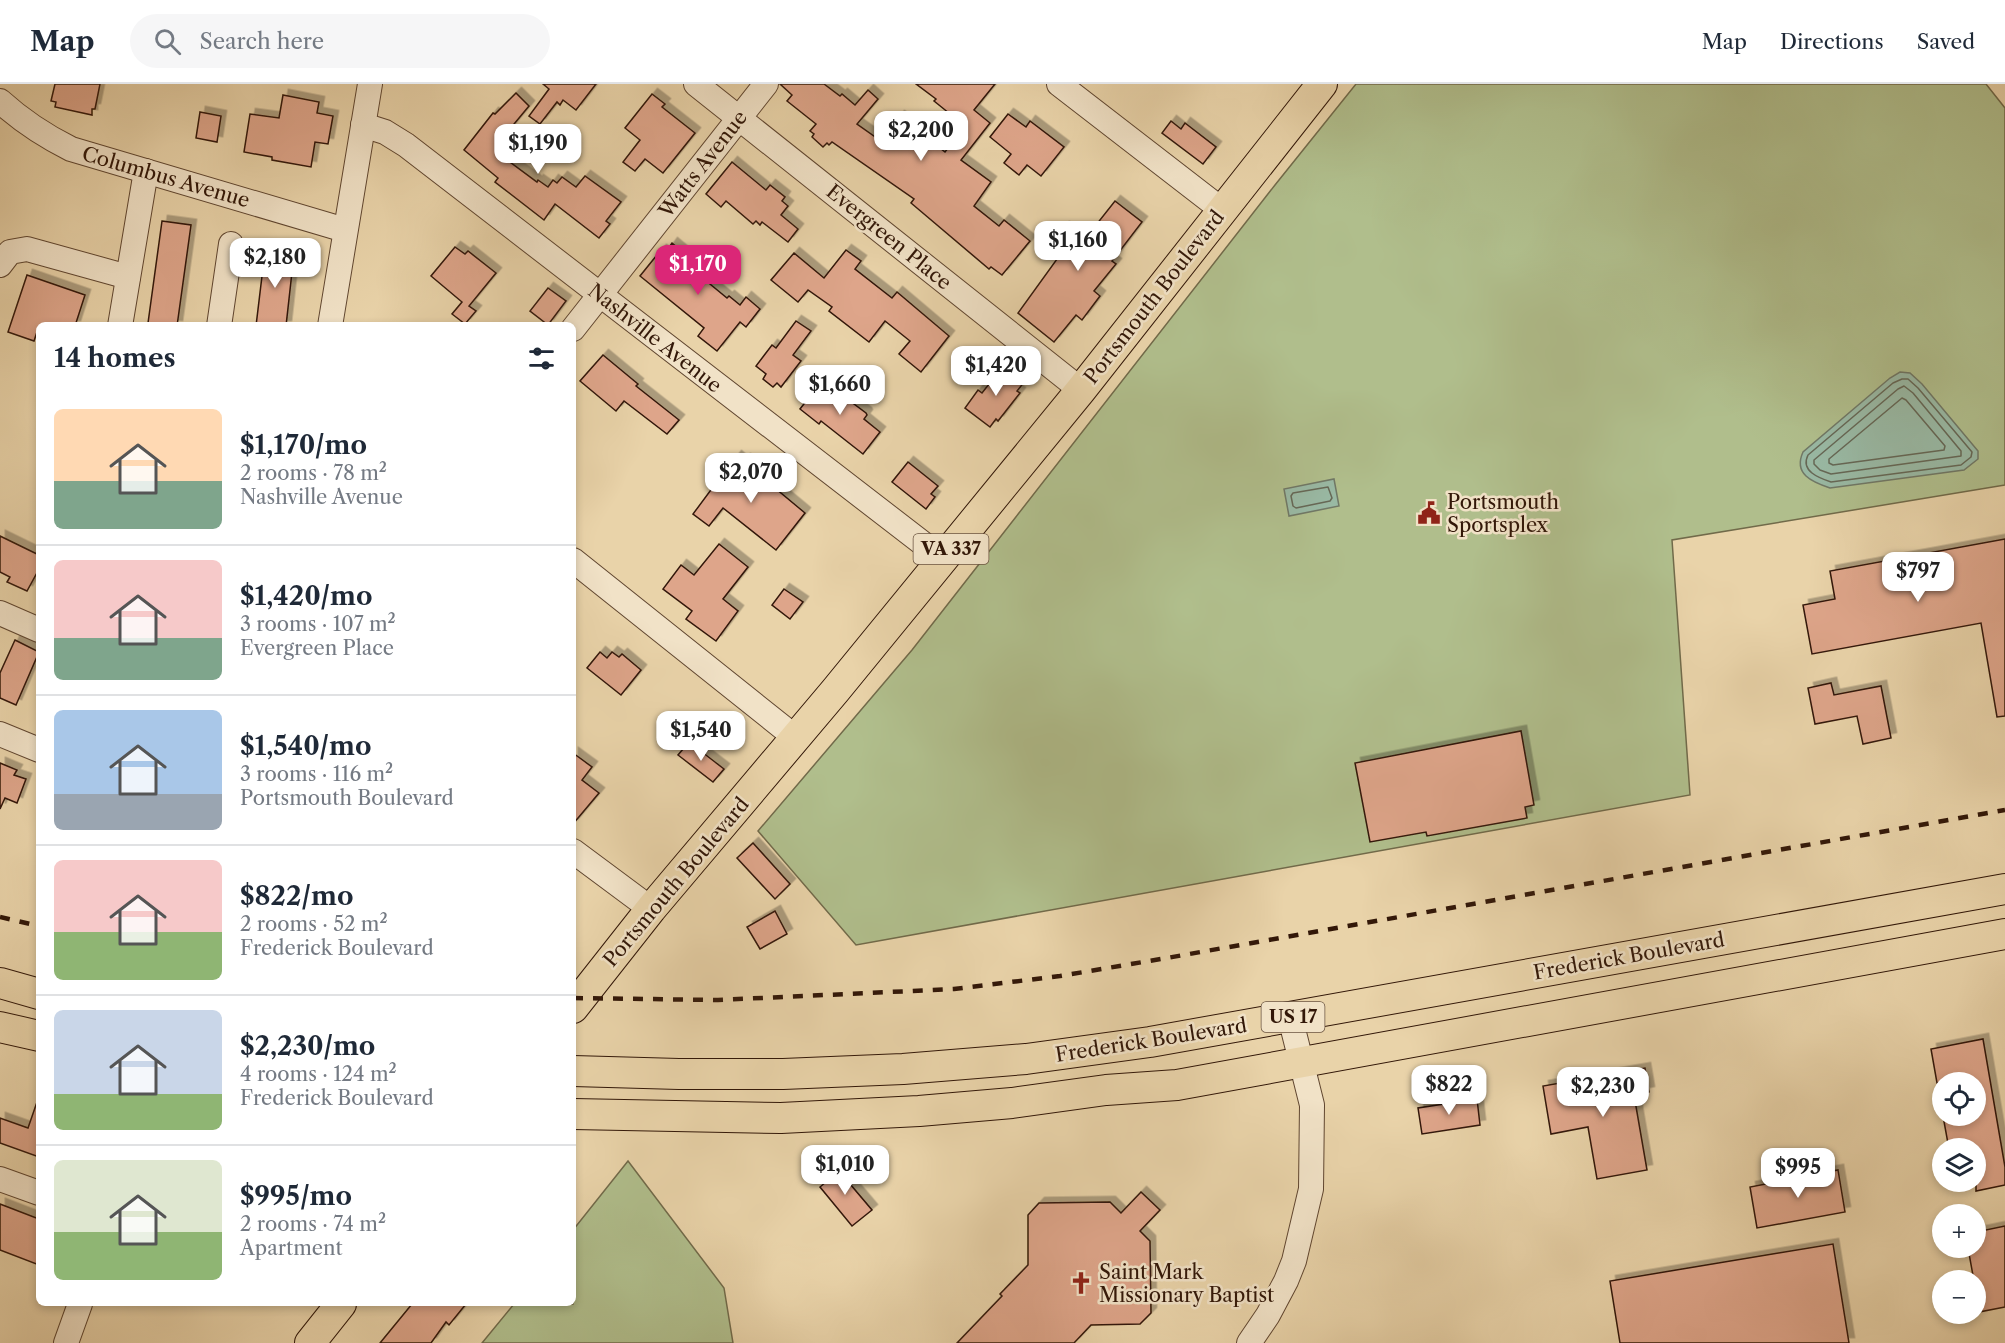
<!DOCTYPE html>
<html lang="en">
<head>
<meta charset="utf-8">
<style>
  :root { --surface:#fff; --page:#f6f6f7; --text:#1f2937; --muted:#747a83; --line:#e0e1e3; --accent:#db2777 }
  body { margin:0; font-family:"Libre Caslon Text",serif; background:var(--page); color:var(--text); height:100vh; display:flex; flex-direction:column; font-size:22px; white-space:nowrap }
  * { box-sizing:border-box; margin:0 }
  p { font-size:20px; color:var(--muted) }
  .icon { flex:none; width:33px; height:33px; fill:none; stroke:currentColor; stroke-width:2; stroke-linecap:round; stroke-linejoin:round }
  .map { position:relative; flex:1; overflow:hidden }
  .details { position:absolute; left:36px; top:238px; width:540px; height:984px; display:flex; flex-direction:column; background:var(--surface); border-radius:9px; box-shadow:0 3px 9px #0003 }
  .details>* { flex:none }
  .fabs { position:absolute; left:1932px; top:988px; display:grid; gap:12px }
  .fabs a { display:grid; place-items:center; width:54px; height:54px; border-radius:50%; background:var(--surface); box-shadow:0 3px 9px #0003; font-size:30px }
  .price { position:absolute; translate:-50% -51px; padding:0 14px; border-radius:12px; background:#fff; color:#222; font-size:20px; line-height:39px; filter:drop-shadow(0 2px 3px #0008) }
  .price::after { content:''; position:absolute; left:50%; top:36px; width:18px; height:14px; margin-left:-9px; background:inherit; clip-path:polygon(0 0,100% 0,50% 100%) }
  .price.current { background:var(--accent); color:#fff }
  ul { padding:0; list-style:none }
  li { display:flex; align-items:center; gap:18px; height:150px; padding:0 18px }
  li+li { border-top:2px solid var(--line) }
  li span { display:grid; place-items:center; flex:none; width:168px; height:120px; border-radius:9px; color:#555 }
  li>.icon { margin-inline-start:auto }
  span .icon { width:72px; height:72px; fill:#fffc; stroke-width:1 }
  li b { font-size:26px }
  h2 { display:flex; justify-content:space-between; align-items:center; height:72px; padding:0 18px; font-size:26px }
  header { display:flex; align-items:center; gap:36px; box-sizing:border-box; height:84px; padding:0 30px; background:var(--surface); border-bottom:2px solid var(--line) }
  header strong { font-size:28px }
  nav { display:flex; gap:33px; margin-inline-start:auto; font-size:21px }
  .search { width:420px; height:54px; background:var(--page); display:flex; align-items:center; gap:15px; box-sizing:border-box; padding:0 21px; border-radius:33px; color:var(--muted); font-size:22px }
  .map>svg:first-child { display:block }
</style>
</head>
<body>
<header>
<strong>Map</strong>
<div class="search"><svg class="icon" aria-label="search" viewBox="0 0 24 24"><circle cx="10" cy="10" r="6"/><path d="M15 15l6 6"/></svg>Search here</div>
<nav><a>Map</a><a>Directions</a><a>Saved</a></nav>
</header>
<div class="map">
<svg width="2005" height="1259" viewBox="0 0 2005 1259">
  <defs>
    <filter id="shadow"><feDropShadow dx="5.5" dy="-5.5" stdDeviation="0" flood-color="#0004"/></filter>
  </defs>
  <rect width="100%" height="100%" fill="#e9d3a9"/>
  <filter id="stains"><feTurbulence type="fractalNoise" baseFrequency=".00333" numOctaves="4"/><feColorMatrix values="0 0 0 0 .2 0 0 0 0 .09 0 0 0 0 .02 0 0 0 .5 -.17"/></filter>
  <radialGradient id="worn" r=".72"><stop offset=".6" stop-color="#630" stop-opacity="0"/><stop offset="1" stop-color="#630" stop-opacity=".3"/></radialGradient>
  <g fill="#b0be8c" stroke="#716a4a" stroke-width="1.5">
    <path d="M1356,0H1986L2005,24V401L1672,456L1690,711L856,861L758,747L912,566L1275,101Z"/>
    <path d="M628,1077L724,1204L733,1259H482L514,1220H573V1146Z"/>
  </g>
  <g fill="#99b9a4" stroke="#707866" stroke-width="1.5">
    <path d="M1900,288L1910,289L1922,300L1978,367V375L1964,386L1830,404C1812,398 1793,390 1803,368L1890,294Z"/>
    <path d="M1334,395L1339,422L1289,432L1284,405Z"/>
  </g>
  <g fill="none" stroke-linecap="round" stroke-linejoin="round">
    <g stroke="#666856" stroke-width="1.5">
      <path d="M1902,295H1908L1918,304L1972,368L1971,373L1961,381L1831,398C1819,394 1800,387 1808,371L1893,299Z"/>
      <path d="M1904,302L1913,309L1961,367V372L1831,390L1820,386L1814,380V376L1898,305Z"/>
      <path d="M1902,314L1906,316L1945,362L1944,366L1833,381L1829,379V375Z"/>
      <path d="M1328,403L1332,414L1330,417L1296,424L1293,422L1291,412L1293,409Z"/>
    </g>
  </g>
  <g fill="#dea58a" stroke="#321708" stroke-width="1.5" filter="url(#shadow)">
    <path d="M55,0H100L95,25H92V31L55,23L56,18L51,17Z"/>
    <path d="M543,0H596L576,26L563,16L560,21L557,18L540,40L529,32L549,5Z"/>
    <path d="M780,0H824L840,12L842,10L855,21L868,6L878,15L857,40L881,57L899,32L945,68L965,42L934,17L936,15L916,0H995L974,26L990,39L961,76L991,98L974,122L999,142L1004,136L1030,157L1002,191L991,183L989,185L911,119L914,115L832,58L829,61L827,59L823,63L812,53L814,50L810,47L816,40L787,17L792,11Z"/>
    <path d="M516,9L529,22L504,52L520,64L510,78L537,98L538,96L548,103L553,96L557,99L562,93L576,103L585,92L621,118L606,137L610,140L599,154L555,120L544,136L495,98L498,94L464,66L493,29L495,30Z"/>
    <path d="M652,10L665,20L662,23L695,49L663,89L645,75L635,87L623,78L640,56L625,44Z"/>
    <path d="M283,11L319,18L317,29L333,32L328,60L315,58L311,83L272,76V73L244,68L250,30L279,34Z"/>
    <path d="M200,28L221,32L217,58L196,54Z"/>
    <path d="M1008,30L1026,43L1030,37L1064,63L1041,92L1027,81L1019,91L1004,79L1011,70L990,53Z"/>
    <path d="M1171,37L1181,45L1185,39L1216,63L1203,80L1162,49Z"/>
    <path d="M732,78L766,106L770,101L785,113L782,117L788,122L781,131L798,145L788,158L762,138L760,141L756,137L753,140L726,117L721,123L706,110Z"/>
    <path d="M1115,117L1142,138L1112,177L1116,180L1094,207L1100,212L1082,236L1076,231L1054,258L1018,229L1060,171L1049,163L1064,143L1076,153L1079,150L1085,155Z"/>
    <path d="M162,137L191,141L177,242L148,239Z"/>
    <path d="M672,159L704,186L699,191L727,214L729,212L740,221L746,213L760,225L746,243L740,238L717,267L698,252L704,244L640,192L661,166L665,169Z"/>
    <path d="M455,163L465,170L468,167L496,189L469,222L476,227L465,240L452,230L462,218L431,192Z"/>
    <path d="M846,166L861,177L855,185L892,214L897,208L949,252L921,288L899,270L910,257L885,237L869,258L829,227L832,223L808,206L798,218L771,196L794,169L824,194Z"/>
    <path d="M265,167L294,170L286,242H256Z"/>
    <path d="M27,191L85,211L75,242H39L34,257L8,248Z"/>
    <path d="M548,204L566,217L548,241L530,227Z"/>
    <path d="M796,237L811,247L793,271L801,277L781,303L777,299L773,303L763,295L766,290L756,282L772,261L776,264Z"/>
    <path d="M603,271L638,300L636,302L679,336L667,350L624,317L616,327L580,297Z"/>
    <path d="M1004,281L1025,297L1017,307L1020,309L998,337L996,335L990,343L965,324L978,306L982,309Z"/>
    <path d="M826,292L837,301L834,305L866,329L867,331L864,335L880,348L863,370L821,337L819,340L800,325Z"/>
    <path d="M736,372L743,378L745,375L759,386L757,389L805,429L776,466L723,424L709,442L693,430Z"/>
    <path d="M908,378L938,402L931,410L935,413L926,425L892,398Z"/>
    <path d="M0,452L39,471V485L27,507L7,498L10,493L0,488Z"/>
    <path d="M2005,455V632L1997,633L1981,539L1812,570L1803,521L1835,515L1830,487Z"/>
    <path d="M719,460L748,483L723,515L738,527L716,557L686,535L692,527L663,505L681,481L694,491Z"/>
    <path d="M784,505L803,518L790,535L772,521Z"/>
    <path d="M15,556L39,568L16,621L0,614V589Z"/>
    <path d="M600,568L607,574L612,568L619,573L622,570L641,586L621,611L587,584Z"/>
    <path d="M1831,599L1834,611L1881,602L1891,654L1863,660L1857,632L1815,640L1808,604Z"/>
    <path d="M1521,647L1534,721L1525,723L1527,734L1427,752L1426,748L1370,758L1355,679Z"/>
    <path d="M689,658L724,685L713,698L678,671Z"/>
    <path d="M573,669L592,683L582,696L599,709L573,740Z"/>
    <path d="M0,679L17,686L14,691L26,695L17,719L5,714L0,725Z"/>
    <path d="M753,759L790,800L775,815L737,774Z"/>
    <path d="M775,827L787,850L760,865L747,843Z"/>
    <path d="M1983,955L2005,1083V1101L1976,1107V1065H1949L1943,1032H1976V999H1937L1931,965Z"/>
    <path d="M1645,984L1649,1008L1634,1011L1647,1086L1597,1095L1588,1043L1551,1050L1543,1002Z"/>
    <path d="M1477,1015L1480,1041L1422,1050L1418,1024Z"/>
    <path d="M37,1018L39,1019V1073L0,1059V1034L28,1044Z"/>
    <path d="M840,1079L850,1090L845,1094L872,1126L852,1142L820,1103L832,1093L829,1089Z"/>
    <path d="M1838,1086L1845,1128L1757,1144L1750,1103Z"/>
    <path d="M1141,1108L1160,1126L1140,1147L1150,1157L1151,1229L1140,1240L1091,1241L1074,1259H957L1002,1212L1000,1210L1028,1181V1131L1039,1119L1110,1118L1121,1129Z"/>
    <path d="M0,1120L39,1135V1181L0,1166Z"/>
    <path d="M2005,1142V1223L1979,1228L1976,1197H1974L1968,1164H1976V1148Z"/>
    <path d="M1833,1160L1849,1259H1620L1610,1197Z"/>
    <path d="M412,1220H466L449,1241L446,1238L431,1259H380Z"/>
  </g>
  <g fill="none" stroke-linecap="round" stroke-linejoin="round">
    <g stroke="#604630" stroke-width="26">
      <g id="minor">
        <path d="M696,0L1081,306"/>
        <path d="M1059,0L1222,126"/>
        <path d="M0,17C22,37 45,52 71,65L345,146"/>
        <path d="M363,41L385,48L406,61L943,475"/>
        <path d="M0,181L10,168L27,165L128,193"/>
        <path d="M120,242L146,87"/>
        <path d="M219,242L231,160"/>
        <path d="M330,242L370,0"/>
        <path d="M573,245L766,0"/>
        <path d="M573,476L796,654"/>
        <path d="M0,529L39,546"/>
        <path d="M0,650L39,666"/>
        <path d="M573,767L651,825"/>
        <path d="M0,1095L39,1109"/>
        <path d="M66,1259L80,1220"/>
        <path d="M1249,1259L1268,1231L1286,1197L1294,1177L1311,1105L1312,1021L1290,933"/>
      </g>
    </g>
    <g stroke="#321708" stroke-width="32">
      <g id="major">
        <path d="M0,899L39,910"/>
        <path d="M573,924L651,825L835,607L1081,306L1322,0"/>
        <path d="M0,943L39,952"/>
        <path d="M573,987L679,990H783L903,985L1026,975L1150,958L2005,805"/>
        <path d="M573,1030L781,1034L919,1027L1012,1019L1106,1006L1177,1001L2005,850"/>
        <path d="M310,1259L341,1220"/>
      </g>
    </g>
    <use href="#minor" stroke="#f1e2c7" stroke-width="24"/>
    <use href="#major" stroke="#e9d3a9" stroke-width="30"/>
    <g stroke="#321708" stroke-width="4.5" stroke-dasharray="10 10" stroke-linecap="butt">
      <path d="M0,833L39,842"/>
      <path d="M573,914L718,916L954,905L1060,892L1161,875L2005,726"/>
    </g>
  </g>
  <defs>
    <g id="civic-bare" transform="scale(1.8)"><path d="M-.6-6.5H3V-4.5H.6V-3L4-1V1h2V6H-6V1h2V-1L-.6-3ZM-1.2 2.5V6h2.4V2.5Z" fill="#8f2418" stroke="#f1e2c7" stroke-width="2.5" paint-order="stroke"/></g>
    <g id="church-bare" transform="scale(1.8)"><path d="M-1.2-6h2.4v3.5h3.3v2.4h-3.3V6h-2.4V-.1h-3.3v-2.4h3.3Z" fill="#8f2418" stroke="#f1e2c7" stroke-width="2.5" paint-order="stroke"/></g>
  </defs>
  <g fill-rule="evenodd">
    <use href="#civic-bare" x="1429" y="429"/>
    <use href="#church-bare" x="1081" y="1199"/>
  </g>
  <g text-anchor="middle" stroke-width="5" stroke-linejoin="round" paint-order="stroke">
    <g fill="#f1e2c7" stroke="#6b5441" stroke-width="1.5">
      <rect x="913.5" y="450" width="75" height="30" rx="4.5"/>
      <rect x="1261.5" y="918" width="63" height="30" rx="4.5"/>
    </g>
    <g font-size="18" font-weight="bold" fill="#321708">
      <text x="951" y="471">VA 337</text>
      <text x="1293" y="939">US 17</text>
    </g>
    <g font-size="20" fill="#321708" stroke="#f1e2c7">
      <text transform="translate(703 80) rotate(-52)" y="7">Watts Avenue</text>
      <text transform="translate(166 93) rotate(16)" y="7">Columbus Avenue</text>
      <text transform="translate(889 153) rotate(39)" y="7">Evergreen Place</text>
      <text transform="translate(1154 213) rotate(-52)" y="7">Portsmouth Boulevard</text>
      <text transform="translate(655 254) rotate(38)" y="7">Nashville Avenue</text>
      <text transform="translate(676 798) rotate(-50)" y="7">Portsmouth Boulevard</text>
      <text transform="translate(1629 872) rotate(-10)" y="7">Frederick Boulevard</text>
      <text transform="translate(1151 956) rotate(-9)" y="7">Frederick Boulevard</text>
    </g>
    <g font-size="20" fill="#321708" stroke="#f1e2c7" text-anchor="start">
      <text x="1447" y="425">Portsmouth<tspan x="1447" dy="23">Sportsplex</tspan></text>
      <text x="1099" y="1195">Saint Mark<tspan x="1099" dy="23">Missionary Baptist</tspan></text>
    </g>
  </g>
  <rect width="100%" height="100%" filter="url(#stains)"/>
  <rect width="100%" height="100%" fill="url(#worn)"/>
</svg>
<div class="fabs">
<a><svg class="icon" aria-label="locate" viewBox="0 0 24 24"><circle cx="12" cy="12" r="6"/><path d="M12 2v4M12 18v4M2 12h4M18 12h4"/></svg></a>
<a><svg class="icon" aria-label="layers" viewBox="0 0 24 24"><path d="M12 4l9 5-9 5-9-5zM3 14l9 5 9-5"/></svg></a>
<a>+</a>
<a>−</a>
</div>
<b class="price" style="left:921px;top:78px">$2,200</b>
<b class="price" style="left:538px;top:91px">$1,190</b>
<b class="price" style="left:1078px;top:188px">$1,160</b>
<b class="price" style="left:275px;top:205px">$2,180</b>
<b class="price current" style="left:698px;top:212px">$1,170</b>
<b class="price" style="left:996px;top:313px">$1,420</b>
<b class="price" style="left:840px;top:332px">$1,660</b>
<b class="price" style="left:751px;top:420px">$2,070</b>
<b class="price" style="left:1918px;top:519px">$797</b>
<b class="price" style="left:701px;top:678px">$1,540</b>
<b class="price" style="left:1449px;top:1032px">$822</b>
<b class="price" style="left:1603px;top:1034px">$2,230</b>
<b class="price" style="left:845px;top:1112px">$1,010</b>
<b class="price" style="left:1798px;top:1115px">$995</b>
<section class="details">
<h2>14 homes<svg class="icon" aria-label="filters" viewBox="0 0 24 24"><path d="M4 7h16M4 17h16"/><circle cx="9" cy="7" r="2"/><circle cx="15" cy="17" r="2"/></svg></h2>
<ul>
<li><span style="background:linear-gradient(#ffd9b3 60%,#7fa58c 0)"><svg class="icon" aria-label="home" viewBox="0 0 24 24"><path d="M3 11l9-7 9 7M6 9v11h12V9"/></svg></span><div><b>$1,170/mo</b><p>2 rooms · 78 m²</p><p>Nashville Avenue</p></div></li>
<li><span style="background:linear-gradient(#f6c9c9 65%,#7fa58c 0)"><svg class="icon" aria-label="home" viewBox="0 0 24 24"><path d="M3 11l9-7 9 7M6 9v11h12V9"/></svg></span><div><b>$1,420/mo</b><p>3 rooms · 107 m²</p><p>Evergreen Place</p></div></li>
<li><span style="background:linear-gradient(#a9c7e8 70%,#9aa5b1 0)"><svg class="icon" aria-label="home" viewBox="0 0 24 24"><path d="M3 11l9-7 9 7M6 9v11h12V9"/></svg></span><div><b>$1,540/mo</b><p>3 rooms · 116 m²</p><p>Portsmouth Boulevard</p></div></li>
<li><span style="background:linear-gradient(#f6c9c9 60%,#8fb573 0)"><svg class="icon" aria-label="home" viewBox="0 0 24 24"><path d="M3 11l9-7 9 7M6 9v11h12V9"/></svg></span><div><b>$822/mo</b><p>2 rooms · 52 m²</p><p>Frederick Boulevard</p></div></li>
<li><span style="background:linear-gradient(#c9d6e8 70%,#8fb573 0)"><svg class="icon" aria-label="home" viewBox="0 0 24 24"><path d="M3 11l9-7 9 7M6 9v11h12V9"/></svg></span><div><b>$2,230/mo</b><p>4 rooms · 124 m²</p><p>Frederick Boulevard</p></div></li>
<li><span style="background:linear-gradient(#dfe7d0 60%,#8fb573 0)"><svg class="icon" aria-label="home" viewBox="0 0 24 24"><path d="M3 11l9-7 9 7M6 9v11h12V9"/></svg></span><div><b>$995/mo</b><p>2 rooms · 74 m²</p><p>Apartment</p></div></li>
</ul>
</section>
</div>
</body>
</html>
